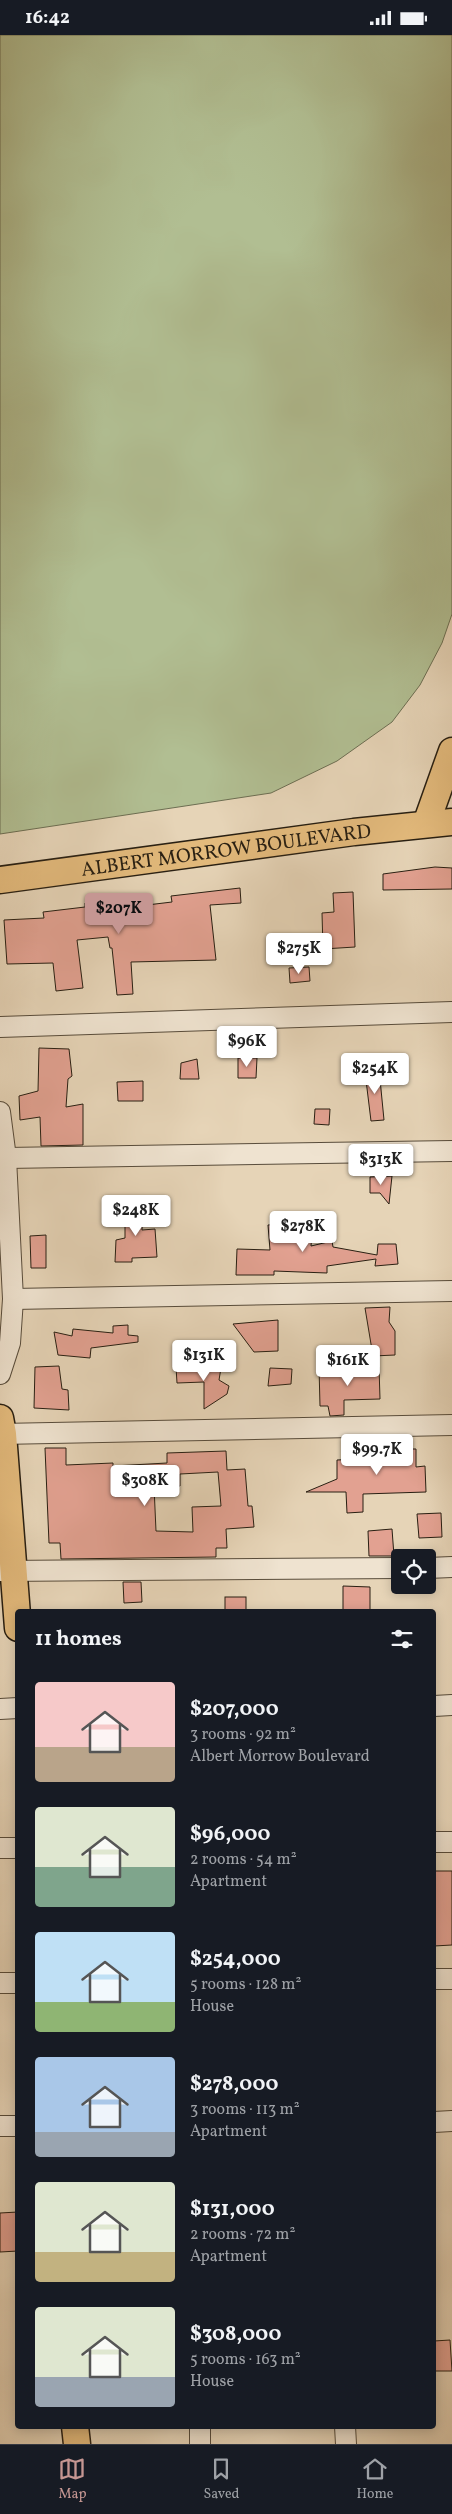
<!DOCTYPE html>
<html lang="en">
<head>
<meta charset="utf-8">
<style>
  :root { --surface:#171b24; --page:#242831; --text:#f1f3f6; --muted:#9ea1a6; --line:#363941; --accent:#c59692 }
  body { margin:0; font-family:Vollkorn,serif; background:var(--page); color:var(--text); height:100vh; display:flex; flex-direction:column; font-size:19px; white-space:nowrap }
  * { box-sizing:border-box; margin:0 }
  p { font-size:16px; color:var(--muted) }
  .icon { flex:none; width:28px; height:28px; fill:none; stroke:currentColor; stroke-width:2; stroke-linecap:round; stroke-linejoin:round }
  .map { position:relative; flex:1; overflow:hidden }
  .drawer { position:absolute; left:15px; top:1574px; width:421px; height:820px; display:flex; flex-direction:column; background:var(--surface); border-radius:5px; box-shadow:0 2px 12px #0003 }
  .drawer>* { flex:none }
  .controls { position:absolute; left:391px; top:1514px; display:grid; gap:10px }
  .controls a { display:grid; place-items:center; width:45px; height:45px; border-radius:5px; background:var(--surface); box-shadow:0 2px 12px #0003; font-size:25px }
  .price { position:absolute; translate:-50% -42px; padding:0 11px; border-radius:5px; background:#fff; color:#222; font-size:16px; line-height:32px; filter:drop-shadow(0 1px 2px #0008) }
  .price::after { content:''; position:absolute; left:50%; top:30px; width:15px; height:11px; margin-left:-8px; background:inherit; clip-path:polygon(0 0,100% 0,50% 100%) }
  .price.active { background:var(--accent); color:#111 }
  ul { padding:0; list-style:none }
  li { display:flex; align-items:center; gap:15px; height:125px; padding:0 20px }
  li span { display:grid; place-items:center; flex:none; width:140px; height:100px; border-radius:5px; color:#555 }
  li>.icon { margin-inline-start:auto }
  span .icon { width:60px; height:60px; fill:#fffc; stroke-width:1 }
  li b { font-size:21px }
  h2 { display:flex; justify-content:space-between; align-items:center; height:60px; padding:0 20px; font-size:21px }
  .status { display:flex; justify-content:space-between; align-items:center; height:35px; padding:0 25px; background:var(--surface); direction:ltr }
  .status svg { height:14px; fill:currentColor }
  .menu { display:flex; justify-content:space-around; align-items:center; height:70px; border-top:1px solid var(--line); background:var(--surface); font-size:14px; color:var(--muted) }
  .menu a { display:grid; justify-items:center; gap:2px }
  .menu .active { color:var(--accent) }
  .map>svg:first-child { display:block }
</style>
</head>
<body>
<div class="status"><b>16:42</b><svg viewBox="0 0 49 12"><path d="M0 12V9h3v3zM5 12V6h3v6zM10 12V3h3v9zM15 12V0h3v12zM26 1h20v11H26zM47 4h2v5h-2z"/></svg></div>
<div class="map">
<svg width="452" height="2409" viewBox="0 0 452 2409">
  <rect width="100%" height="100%" fill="#e6d4b7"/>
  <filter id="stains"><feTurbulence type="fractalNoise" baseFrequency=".004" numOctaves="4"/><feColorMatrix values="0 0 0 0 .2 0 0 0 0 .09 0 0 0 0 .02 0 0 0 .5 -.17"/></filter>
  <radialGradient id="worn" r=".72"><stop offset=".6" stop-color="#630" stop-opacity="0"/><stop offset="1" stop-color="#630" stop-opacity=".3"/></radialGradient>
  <path fill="#b1be92" stroke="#6c6e52" d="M0,0H452V579L442,608L420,650L392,687L337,726L271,758L0,799Z"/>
  <g fill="#e2a191" stroke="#281f12" fill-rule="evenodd">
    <path d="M435,832L452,833V854L383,855V839Z"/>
    <path d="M240,853L241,868L210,870L216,925L131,927L133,959L117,960L112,913H110L108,902L77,905L83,953L56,956L53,928L7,929L4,885L44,883L43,877L85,872V868L120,862L122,873L172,867L171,861Z"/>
    <path d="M353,857L355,912L323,914L322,878L334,877L333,858Z"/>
    <path d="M309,932L310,946L290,948L289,933Z"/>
    <path d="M39,1013L69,1014L72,1041L68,1044L66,1072L83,1069V1110L41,1111L40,1082L20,1085L19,1061L38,1056Z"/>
    <path d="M238,1023H257L256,1043H238Z"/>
    <path d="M197,1024L199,1044H180L181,1028Z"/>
    <path d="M379,1034L384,1085L371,1086L365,1037Z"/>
    <path d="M143,1046V1066H118L117,1047Z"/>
    <path d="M315,1074H330L329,1090L314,1089Z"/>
    <path d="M392,1141L389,1169L380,1158H370V1142Z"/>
    <path d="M143,1168L142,1195L155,1194L157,1222L132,1223V1227H115L116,1205L125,1203V1170Z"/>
    <path d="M313,1187L311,1211L332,1206L333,1212L377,1220L378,1209H396L398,1229L375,1231L376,1224L327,1231V1238L274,1236V1240H236L237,1214L270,1215L268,1190Z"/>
    <path d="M46,1200V1233H31L30,1201Z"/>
    <path d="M390,1272L389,1287L395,1296V1320L373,1321L365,1273Z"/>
    <path d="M278,1285V1316L254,1317L233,1289Z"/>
    <path d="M128,1290V1300L138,1301V1307L91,1313L90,1323L58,1320L54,1297L72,1301L73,1294L113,1298V1291Z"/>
    <path d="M352,1329L379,1332L380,1364L344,1365V1380L330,1381L328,1371H320L319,1332L352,1343Z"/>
    <path d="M59,1331L62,1354L68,1355L69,1375L34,1373L35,1332Z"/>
    <path d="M205,1331L221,1333L219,1345L229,1351L227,1359L204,1374V1347L177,1348L176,1332Z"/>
    <path d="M270,1333L292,1334L291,1349L268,1351Z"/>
    <path d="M45,1413H66V1430L113,1428V1431L167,1428V1418L226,1416L227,1435L245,1434L248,1471H252L254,1492L226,1494L227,1513H216V1522L61,1524L60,1508H49ZM218,1437L221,1471L192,1472L193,1497L156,1496L154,1451H180V1439Z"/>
    <path d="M401,1414H416V1432L425,1431L426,1457L363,1459V1477L347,1478L346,1457H306L337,1444V1425L360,1424V1416H401Z"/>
    <path d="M441,1478L442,1502L419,1503L417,1479Z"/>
    <path d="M392,1494L394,1521H369L368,1496Z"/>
    <path d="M123,1547H141L142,1567L124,1568Z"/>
    <path d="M343,1551L370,1552V1576H343Z"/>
    <rect x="225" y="1562" width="21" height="14"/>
    <path d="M434,1836H452V1910L434,1911Z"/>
    <path d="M18,2177V2216L0,2217V2178Z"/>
    <path d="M450,2305L452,2336H434V2306Z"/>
  </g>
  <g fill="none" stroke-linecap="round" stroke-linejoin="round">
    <g stroke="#584c3b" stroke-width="22">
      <g id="minor">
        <path d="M0,992L452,977"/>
        <path d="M0,1077L6,1123L13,1264L10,1308L0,1339"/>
        <path d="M6,1123L452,1116"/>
        <path d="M13,1264L452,1256"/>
        <path d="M0,1399L452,1390"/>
        <path d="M428,1533L452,1532"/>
        <path d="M0,1536L400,1533"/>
        <path d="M434,1671L452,1670"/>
        <path d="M0,1674L18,1673"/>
        <path d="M434,1807H452"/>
        <path d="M0,1813H18"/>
        <path d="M434,1944H452"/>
        <path d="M0,1948H18"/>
        <path d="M434,2087L452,2086"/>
        <path d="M0,2091H18"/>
        <path d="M200,2391V2409"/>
        <path d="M345,2391L346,2409"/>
      </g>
    </g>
    <g stroke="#281f12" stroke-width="29">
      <g id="major">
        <path d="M426,789L452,716"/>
        <path id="s1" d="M0,845L354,797L452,787"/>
        <path d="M0,1383L3,1399L18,1593"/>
        <path d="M75,2391L77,2409"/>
      </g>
    </g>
    <use href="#minor" stroke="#efe3d0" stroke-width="20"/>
    <use href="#major" stroke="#e3ba7c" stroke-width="26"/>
  </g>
  <g text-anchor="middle" stroke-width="4" stroke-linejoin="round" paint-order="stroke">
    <g font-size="20" fill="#281f12" stroke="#efe3d0">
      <text dy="7" stroke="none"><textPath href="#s1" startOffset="228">ALBERT MORROW BOULEVARD</textPath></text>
    </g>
  </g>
  <rect width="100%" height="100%" filter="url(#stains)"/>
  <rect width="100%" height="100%" fill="url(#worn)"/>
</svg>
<div class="controls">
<a><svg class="icon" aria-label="locate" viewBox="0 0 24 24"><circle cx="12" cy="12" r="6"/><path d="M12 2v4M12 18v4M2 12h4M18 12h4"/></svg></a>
</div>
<b class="price active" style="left:119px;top:900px">$207K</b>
<b class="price" style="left:299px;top:940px">$275K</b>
<b class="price" style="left:247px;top:1033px">$96K</b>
<b class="price" style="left:375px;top:1060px">$254K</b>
<b class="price" style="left:381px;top:1151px">$313K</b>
<b class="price" style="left:136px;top:1202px">$248K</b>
<b class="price" style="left:303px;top:1218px">$278K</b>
<b class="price" style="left:204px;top:1347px">$131K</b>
<b class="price" style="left:348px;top:1352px">$161K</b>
<b class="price" style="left:377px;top:1441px">$99.7K</b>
<b class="price" style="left:145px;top:1472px">$308K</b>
<section class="drawer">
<h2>11 homes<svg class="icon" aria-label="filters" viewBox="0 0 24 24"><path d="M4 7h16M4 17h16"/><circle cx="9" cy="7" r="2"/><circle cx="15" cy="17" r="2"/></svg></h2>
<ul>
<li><span style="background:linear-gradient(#f6c9c9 65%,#b9a48a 0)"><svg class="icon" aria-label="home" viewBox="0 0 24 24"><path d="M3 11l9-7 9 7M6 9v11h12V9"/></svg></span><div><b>$207,000</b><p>3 rooms · 92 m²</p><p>Albert Morrow Boulevard</p></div></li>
<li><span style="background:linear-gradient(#dfe7d0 60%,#7fa58c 0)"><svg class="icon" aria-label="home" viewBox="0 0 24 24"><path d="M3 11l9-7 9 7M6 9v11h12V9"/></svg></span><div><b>$96,000</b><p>2 rooms · 54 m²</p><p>Apartment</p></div></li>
<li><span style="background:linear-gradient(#bfe0f5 70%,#8fb573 0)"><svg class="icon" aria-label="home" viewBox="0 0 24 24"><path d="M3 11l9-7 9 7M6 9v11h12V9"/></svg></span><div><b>$254,000</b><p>5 rooms · 128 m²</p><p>House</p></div></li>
<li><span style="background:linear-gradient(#a9c7e8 75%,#9aa5b1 0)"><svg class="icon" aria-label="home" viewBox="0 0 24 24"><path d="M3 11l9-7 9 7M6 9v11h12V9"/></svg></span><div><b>$278,000</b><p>3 rooms · 113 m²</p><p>Apartment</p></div></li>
<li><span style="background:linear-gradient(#dfe7d0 70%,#c2b280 0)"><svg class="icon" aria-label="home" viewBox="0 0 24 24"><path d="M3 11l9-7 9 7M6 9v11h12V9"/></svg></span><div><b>$131,000</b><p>2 rooms · 72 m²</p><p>Apartment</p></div></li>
<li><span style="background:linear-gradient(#dfe7d0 70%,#9aa5b1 0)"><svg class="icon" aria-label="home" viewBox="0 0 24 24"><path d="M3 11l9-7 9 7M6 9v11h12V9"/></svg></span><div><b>$308,000</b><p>5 rooms · 163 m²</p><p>House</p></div></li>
</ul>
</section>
</div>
<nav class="menu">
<a class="active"><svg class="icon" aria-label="map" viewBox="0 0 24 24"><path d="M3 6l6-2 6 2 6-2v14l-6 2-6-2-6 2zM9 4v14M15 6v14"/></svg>Map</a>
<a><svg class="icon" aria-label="saved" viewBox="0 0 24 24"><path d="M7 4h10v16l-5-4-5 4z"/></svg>Saved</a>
<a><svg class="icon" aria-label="home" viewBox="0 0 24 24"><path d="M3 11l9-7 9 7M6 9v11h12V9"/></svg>Home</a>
</nav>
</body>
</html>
